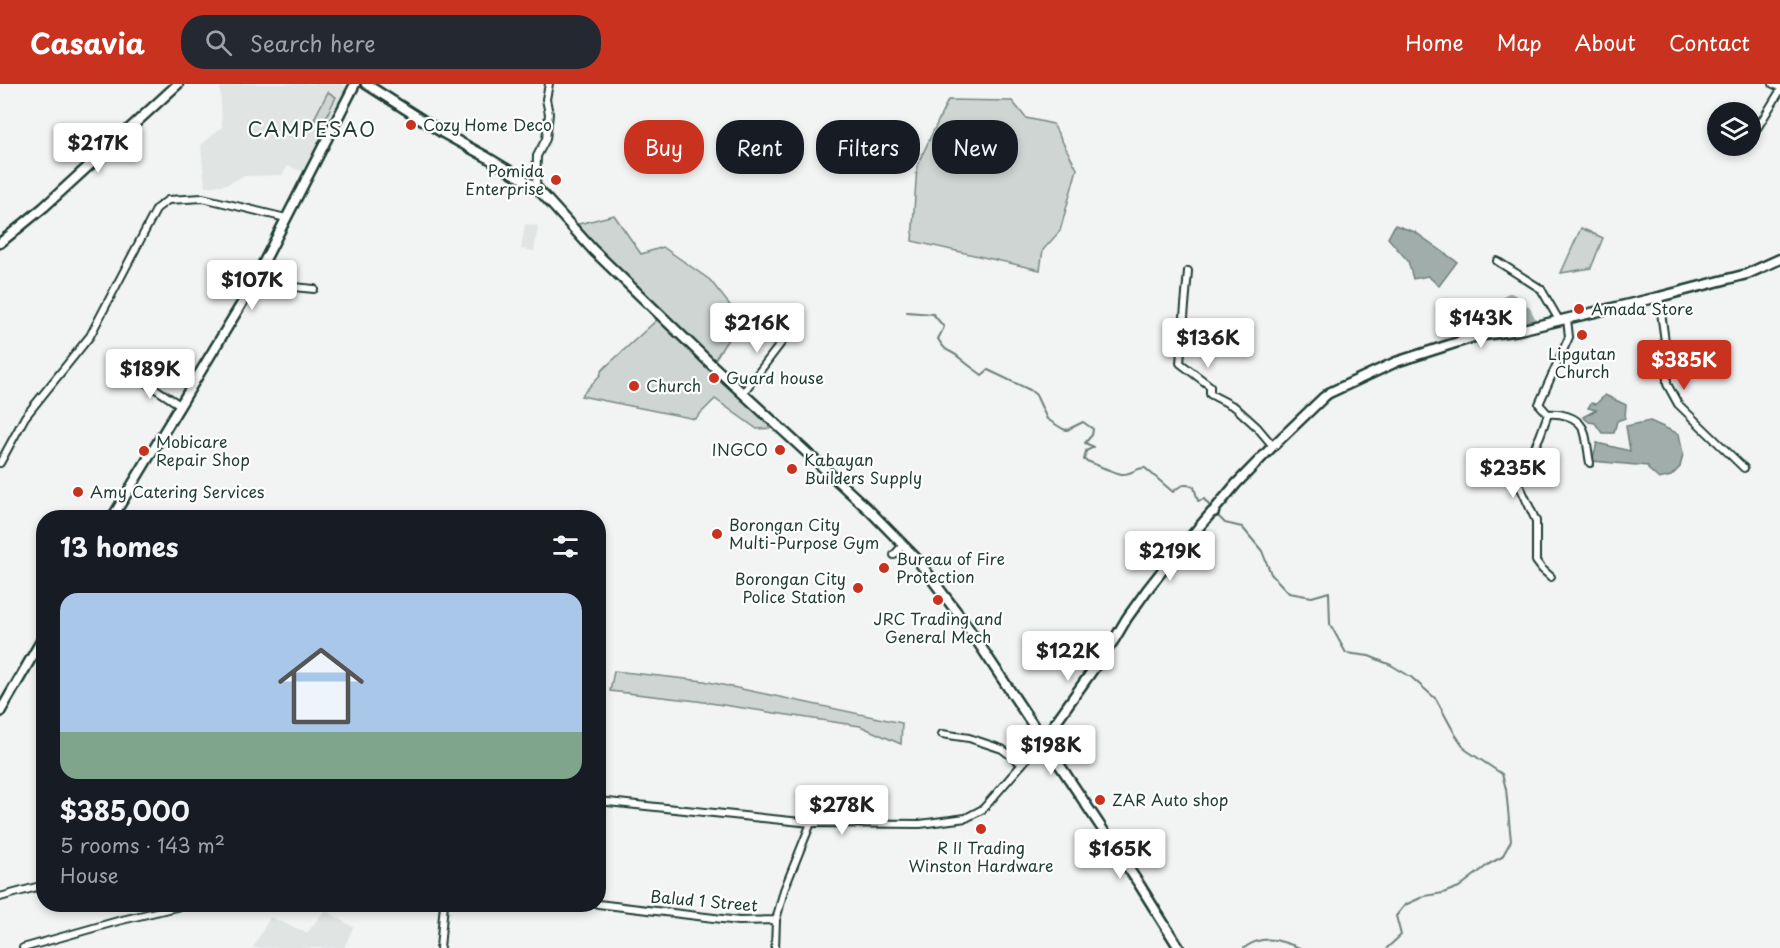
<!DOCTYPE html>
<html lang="en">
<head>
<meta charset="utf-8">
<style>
  :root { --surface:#171b24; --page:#242831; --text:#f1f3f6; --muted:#9ea1a6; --accent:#c8321e }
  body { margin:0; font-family:"Playpen Sans",sans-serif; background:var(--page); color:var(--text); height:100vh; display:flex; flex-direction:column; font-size:22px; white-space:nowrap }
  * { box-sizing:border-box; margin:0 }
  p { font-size:20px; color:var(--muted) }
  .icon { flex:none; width:33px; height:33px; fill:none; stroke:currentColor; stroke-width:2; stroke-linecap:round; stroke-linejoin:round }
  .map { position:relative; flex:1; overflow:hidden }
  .panel { position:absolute; left:36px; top:426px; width:570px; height:402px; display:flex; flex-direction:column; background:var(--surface); border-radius:24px; box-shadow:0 3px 9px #0003 }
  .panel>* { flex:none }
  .guide { position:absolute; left:624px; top:36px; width:570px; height:54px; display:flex; gap:12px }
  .fabs { position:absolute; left:1707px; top:18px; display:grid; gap:12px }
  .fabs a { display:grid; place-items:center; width:54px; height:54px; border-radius:50%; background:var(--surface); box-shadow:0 3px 9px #0003; font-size:30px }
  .price { position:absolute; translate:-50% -51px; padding:0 14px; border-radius:6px; background:#fff; color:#222; font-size:20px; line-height:39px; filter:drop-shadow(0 2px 3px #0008) }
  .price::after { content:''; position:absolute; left:50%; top:36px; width:18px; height:14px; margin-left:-9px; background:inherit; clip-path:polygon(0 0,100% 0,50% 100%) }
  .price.on { background:var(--accent); color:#fff }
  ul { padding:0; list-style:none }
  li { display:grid; align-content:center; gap:12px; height:318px; padding:0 24px }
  li span { display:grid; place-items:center; height:186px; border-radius:18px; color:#555 }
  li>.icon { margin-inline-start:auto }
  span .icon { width:108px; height:108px; fill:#fffc; stroke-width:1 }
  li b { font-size:26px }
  h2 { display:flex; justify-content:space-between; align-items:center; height:72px; padding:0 24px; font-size:26px }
  .pill { padding:0 21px; border-radius:24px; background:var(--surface); box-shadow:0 3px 9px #0003; font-size:21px; line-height:54px }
  .pill.on { background:var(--accent); color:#fff }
  header { display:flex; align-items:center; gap:36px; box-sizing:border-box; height:84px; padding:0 30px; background:var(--accent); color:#fff }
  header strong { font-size:28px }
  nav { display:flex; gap:33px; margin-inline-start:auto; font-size:21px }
  .search { width:420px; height:54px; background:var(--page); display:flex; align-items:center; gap:15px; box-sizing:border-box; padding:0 21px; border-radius:24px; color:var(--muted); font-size:22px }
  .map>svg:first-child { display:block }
</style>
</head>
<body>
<header>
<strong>Casavia</strong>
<div class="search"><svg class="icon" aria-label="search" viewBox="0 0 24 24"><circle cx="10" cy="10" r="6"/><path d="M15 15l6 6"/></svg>Search here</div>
<nav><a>Home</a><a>Map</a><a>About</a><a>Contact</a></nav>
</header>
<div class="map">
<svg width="1780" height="864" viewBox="0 0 1780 864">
  <rect width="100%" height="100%" fill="#f2f3f3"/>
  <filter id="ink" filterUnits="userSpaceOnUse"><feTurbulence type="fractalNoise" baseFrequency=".0167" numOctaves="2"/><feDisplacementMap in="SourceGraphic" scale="12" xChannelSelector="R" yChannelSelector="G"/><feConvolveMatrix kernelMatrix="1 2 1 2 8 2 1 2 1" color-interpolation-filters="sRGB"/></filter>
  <g filter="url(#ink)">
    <g fill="#e0e4e3">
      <path d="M220,0H342L347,4L305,88L288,82L282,91L244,92L227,100L205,103L201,61L222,43Z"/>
      <path d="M525,140L538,142L534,167L521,165Z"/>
      <path d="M325,826L353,843L344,864H253L270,833L307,849Z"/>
    </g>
    <g fill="#ced5d3" stroke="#768984" stroke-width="1.5">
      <path d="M328,8L336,13L323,39L314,35Z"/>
      <path d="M948,16L1012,17L1026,34L1053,40L1077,85L1060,147L1043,166L1040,186L912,157L917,82Z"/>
      <path d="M614,131L641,170L663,163L710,196L741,235L712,280L571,142Z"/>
      <path d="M1581,144L1603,154L1591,184L1561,189Z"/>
      <path d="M659,234L775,344L757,345L715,315L695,335L581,312L601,290V287Z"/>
      <path d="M614,587L704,597L902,639L901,660L860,642L697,617L610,607Z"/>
    </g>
    <g fill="#a1adaa" stroke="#6d807b" stroke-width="1.5">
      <path d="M1395,141L1415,148L1457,178L1439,202L1428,192L1413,195L1408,177L1388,154Z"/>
      <path d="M1605,311L1626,321L1625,334L1617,337L1614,349H1602L1595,339L1589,338L1583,333L1596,326L1588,324L1591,319L1596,320Z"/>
      <path d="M1650,337L1679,350L1683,370L1680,383L1671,392L1659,395L1648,385V382L1592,377L1597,359L1630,367L1626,342Z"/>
    </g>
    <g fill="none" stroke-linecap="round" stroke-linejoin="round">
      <g stroke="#6d807b" stroke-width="2">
        <path d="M907,228L933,230L944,243L938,255C947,271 951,265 961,275C968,281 974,285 982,291L988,286L1030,306L1036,311L1047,335L1063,345L1067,346L1083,338L1093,345L1092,351L1085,359L1094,363L1086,367L1084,376C1093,379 1114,389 1122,390C1131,391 1137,383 1145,384L1173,408C1180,401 1185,399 1194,403L1198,417L1204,415L1213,426"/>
        <path d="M1216,430L1225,439L1242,443L1262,467L1271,490L1289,509L1312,513L1329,508L1330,540L1346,569L1369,572L1391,581L1411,593L1436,615L1455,650L1466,666L1502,690L1506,705L1511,757L1502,773L1489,780L1459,803L1443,809L1425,812L1405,821L1396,832L1401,851L1387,864"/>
        <path d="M1244,864C1263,850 1280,856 1300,864"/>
      </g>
      <path stroke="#a1adaa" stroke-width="14" d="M1510,216L1524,228L1530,239"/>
      <g stroke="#1f3d34" stroke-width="10">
        <g id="minor">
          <path d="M1773,0L1780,3"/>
          <path d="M1750,56L1780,7"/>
          <path d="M1746,64L1747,62"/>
          <path d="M536,103L537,72L546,55L549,30L546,15L549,0"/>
          <path d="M1497,177L1541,205L1559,236"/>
          <path d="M1188,187L1180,279L1210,302V310L1235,323L1257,343L1273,362"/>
          <path d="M253,199L314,205"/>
          <path d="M1659,213L1666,265L1667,300L1678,320L1744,384"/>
          <path d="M1567,235L1569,253L1539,320L1548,330C1560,329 1576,332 1583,344C1587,352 1588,370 1590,379"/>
          <path d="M133,290L180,321"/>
          <path d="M743,309L791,246"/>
          <path d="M1548,330L1540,352L1518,398L1536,437V477L1542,485L1551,493"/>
          <path d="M0,379L25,333L90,252L157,124L168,116L203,114L286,134"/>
          <path d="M894,471L903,461"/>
          <path d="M942,650L969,654L1002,665L1022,680"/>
          <path d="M598,717L811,739L920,740L966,734L983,725L1043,656"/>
          <path d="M0,813L44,801"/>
          <path d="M598,820L739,837L776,836L784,806L811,739"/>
          <path d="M23,864L118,837L189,820"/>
          <path d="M440,864L444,820"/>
          <path d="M775,864L776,836"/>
        </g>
      </g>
      <g stroke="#1f3d34" stroke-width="13">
        <g id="tertiary">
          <path d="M366,0L443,49L485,72L536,103L593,166L711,280L870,427L916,474L965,539L1139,800L1179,864"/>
          <path d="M0,159L44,123L178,0"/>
          <path d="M112,434L248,209L355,0"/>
          <path d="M0,628L44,552"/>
          <path d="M1043,656L1114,556L1127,534L1147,506L1169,478L1212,428H1214L1215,425L1236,400L1273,362L1324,313L1329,309L1396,278L1477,252L1519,246L1659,213L1747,190L1780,175"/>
        </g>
      </g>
      <use href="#minor" stroke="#fff" stroke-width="6"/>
      <use href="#tertiary" stroke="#fff" stroke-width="8"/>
    </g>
  </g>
  <g fill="#c8321e" stroke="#fff" stroke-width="2">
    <circle cx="411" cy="41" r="6"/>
    <circle cx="556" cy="96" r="6"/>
    <circle cx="1579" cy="225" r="6"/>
    <circle cx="1582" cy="251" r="6"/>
    <circle cx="714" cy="294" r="6"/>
    <circle cx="634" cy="302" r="6"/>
    <circle cx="780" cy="366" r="6"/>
    <circle cx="144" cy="367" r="6"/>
    <circle cx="792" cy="385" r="6"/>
    <circle cx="78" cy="408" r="6"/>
    <circle cx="717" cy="450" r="6"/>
    <circle cx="884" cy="484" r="6"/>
    <circle cx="858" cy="504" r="6"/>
    <circle cx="938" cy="516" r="6"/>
    <circle cx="1100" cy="716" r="6"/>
    <circle cx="981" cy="745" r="6"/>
  </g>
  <g text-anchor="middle" stroke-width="4.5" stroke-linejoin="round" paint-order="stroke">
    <g font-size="16" fill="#1f3d34" stroke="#fff" text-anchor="start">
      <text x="423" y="47">Cozy Home Deco</text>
      <text x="544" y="93" text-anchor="end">Pomida<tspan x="544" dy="18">Enterprise</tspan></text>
      <text x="1591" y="231">Amada Store</text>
      <text x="1582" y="276" text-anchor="middle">Lipgutan<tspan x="1582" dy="18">Church</tspan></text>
      <text x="726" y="300">Guard house</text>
      <text x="646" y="308">Church</text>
      <text x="156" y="364">Mobicare<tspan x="156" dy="18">Repair Shop</tspan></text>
      <text x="768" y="372" text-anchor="end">INGCO</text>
      <text x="804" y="382">Kabayan<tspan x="804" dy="18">Builders Supply</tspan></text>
      <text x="90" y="414">Amy Catering Services</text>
      <text x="729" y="447">Borongan City<tspan x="729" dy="18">Multi-Purpose Gym</tspan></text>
      <text x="896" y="481">Bureau of Fire<tspan x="896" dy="18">Protection</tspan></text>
      <text x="846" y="501" text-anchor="end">Borongan City<tspan x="846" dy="18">Police Station</tspan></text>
      <text x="938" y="541" text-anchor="middle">JRC Trading and<tspan x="938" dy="18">General Mech</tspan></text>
      <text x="1112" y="722">ZAR Auto shop</text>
      <text x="981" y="770" text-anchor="middle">R II Trading<tspan x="981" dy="18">Winston Hardware</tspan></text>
    </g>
    <g font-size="16" fill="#1f3d34" stroke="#fff">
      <text transform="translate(704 817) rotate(5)" y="6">Balud 1 Street</text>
    </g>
    <g font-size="20" letter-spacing="1.5" fill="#1f3d34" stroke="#fff">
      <text x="312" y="53">CAMPESAO</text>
    </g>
  </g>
</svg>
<div class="fabs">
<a><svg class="icon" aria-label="layers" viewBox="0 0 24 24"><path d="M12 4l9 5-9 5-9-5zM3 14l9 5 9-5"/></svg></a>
</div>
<b class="price" style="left:98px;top:90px">$217K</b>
<b class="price" style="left:252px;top:227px">$107K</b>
<b class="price" style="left:1481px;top:265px">$143K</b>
<b class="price" style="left:757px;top:270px">$216K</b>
<b class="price" style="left:1208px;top:285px">$136K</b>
<b class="price on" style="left:1684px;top:307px">$385K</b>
<b class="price" style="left:150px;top:316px">$189K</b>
<b class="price" style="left:1513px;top:415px">$235K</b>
<b class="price" style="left:1170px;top:498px">$219K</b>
<b class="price" style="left:1068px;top:598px">$122K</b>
<b class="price" style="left:1051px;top:692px">$198K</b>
<b class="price" style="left:842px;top:752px">$278K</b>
<b class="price" style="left:1120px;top:796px">$165K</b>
<div class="guide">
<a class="pill on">Buy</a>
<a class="pill">Rent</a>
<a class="pill">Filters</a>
<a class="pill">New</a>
</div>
<section class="panel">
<h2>13 homes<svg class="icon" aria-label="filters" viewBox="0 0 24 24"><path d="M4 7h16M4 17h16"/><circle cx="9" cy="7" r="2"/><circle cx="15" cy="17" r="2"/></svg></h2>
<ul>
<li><span style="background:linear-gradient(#a9c7e8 75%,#7fa58c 0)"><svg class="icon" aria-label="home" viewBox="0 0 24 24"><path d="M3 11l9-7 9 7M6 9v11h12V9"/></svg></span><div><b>$385,000</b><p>5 rooms · 143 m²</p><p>House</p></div></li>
</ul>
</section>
</div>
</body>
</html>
